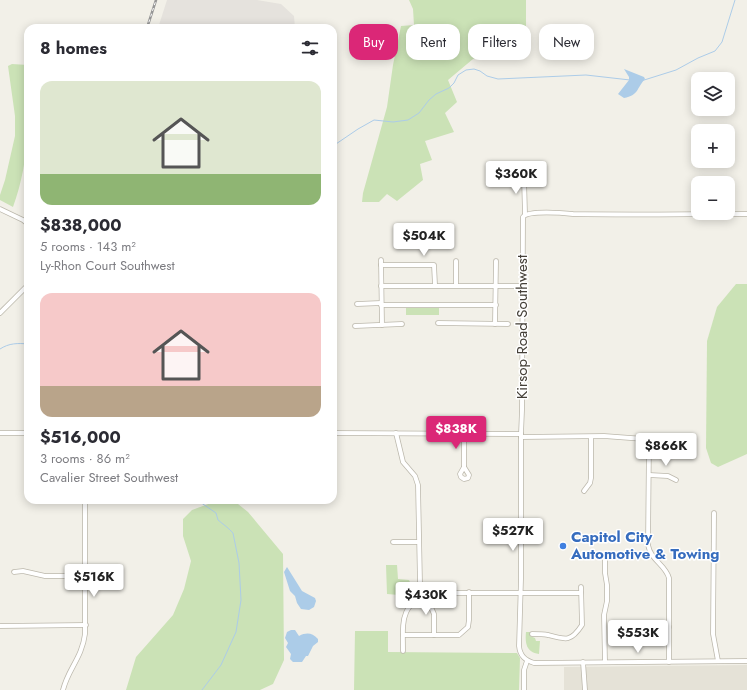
<!DOCTYPE html>
<html lang="en">
<head>
<meta charset="utf-8">
<style>
  :root { --surface:#fff; --page:#f2f2f3; --text:#2b2b33; --muted:#7c7c81; --accent:#db2777 }
  body { margin:0; font-family:Jost,sans-serif; background:var(--page); color:var(--text); height:100vh; display:flex; flex-direction:column; font-size:15px; white-space:nowrap }
  * { box-sizing:border-box; margin:0 }
  p { font-size:13px; color:var(--muted) }
  .icon { flex:none; width:22px; height:22px; fill:none; stroke:currentColor; stroke-width:2; stroke-linecap:round; stroke-linejoin:round }
  .map { position:relative; flex:1; overflow:hidden }
  .details { position:absolute; left:24px; top:24px; width:313px; height:480px; display:flex; flex-direction:column; background:var(--surface); border-radius:12px; box-shadow:0 2px 10px #0003 }
  .details>* { flex:none }
  .hud { position:absolute; left:349px; top:24px; width:338px; height:36px; display:flex; gap:8px }
  .buttons { position:absolute; left:691px; top:72px; display:grid; gap:8px }
  .buttons a { display:grid; place-items:center; width:44px; height:44px; border-radius:8px; background:var(--surface); box-shadow:0 2px 10px #0003; font-size:20px }
  .price { position:absolute; translate:-50% -34px; padding:0 9px; border-radius:4px; background:#fff; color:#222; font-size:13px; line-height:26px; filter:drop-shadow(0 1px 2px #0008) }
  .price::after { content:''; position:absolute; left:50%; top:24px; width:12px; height:9px; margin-left:-6px; background:inherit; clip-path:polygon(0 0,100% 0,50% 100%) }
  .price.active { background:var(--accent); color:#fff }
  ul { padding:0; list-style:none }
  li { display:grid; align-content:center; gap:8px; height:212px; padding:0 16px }
  li span { display:grid; place-items:center; height:124px; border-radius:12px; color:#555 }
  li>.icon { margin-inline-start:auto }
  span .icon { width:72px; height:72px; fill:#fffc; stroke-width:1 }
  li b { font-size:17px }
  h2 { display:flex; justify-content:space-between; align-items:center; height:48px; padding:0 16px; font-size:17px }
  .tag { padding:0 14px; border-radius:12px; background:var(--surface); box-shadow:0 2px 10px #0003; font-size:14px; line-height:36px }
  .tag.active { background:var(--accent); color:#fff }
  .map>svg:first-child { display:block }
</style>
</head>
<body>
<div class="map">
<svg width="747" height="690" viewBox="0 0 747 690">
  <rect width="100%" height="100%" fill="#f2f0e8"/>
  <path fill="#e5e2d7" d="M747,665V690H564V667Z"/>
  <path fill="#e5e2dd" d="M167,0H257L281,4L294,16L295,28H158Z"/>
  <g fill="#cbe2b6">
    <path d="M409,0H526V42L473,59L448,80L457,102L445,113L454,132L425,141L432,160L420,164L423,180L397,201L387,194L379,202H362L363,193L387,107L393,65L401,26L414,25L413,9Z"/>
    <path d="M12,64L28,65C28,116 31,158 13,207L0,200V195L5,180L15,136V116L8,66Z"/>
    <path d="M736,284H747V454L718,467L711,463L706,448L707,341L717,307Z"/>
    <rect x="406" y="308" width="33" height="7"/>
    <path d="M219,500L238,504L248,512L283,554L284,660L273,684L260,690H126L136,657L173,615L184,589L191,561L183,536V519L192,510Z"/>
    <path d="M386,565H397L398,579L409,580L415,593L411,596L387,594Z"/>
    <path d="M355,631H388V652L517,653L520,658L519,690H354Z"/>
    <path d="M526,632H530V636L535,638L536,641H540L539,654C526,652 525,643 526,632Z"/>
  </g>
  <g fill="#accce8">
    <path d="M624,69L644,77L645,79C636,89 639,95 624,98L618,94L629,80V77Z"/>
    <path d="M287,567L302,591L315,598L316,601L314,607L309,610L301,609L297,603L295,596L290,591L284,572Z"/>
    <path d="M291,630H295L299,636C307,632 312,633 318,639V642L313,646L308,656H306L302,662H293L290,659L291,654L286,647L288,643L285,638L287,632Z"/>
  </g>
  <g fill="none" stroke-linecap="round" stroke-linejoin="round">
    <g stroke="#accce8" stroke-width="1">
      <path d="M641,81L676,70L698,58L715,51L722,42L735,0"/>
      <path d="M333,146L358,129L374,120L393,122L408,120L419,113L429,100L436,94L449,88L454,83L458,75L466,70L474,69L480,71L487,76L498,79L586,75L630,80"/>
      <path d="M0,349C9,343 18,343 28,344"/>
      <path d="M197,500L216,513L218,520L228,528L233,533L239,563L241,600L236,632L221,665L202,690"/>
    </g>
    <g stroke="#bcb8ac" stroke-width="5.5">
      <g id="minor">
        <path d="M523,173L524,178L525,214"/>
        <path d="M0,209L23,220L28,224"/>
        <path d="M747,214C689,214 631,215 573,214C564,213 528,210 523,217L522,410L521,434V579L519,646C520,656 525,660 534,663L747,661"/>
        <path d="M381,260L382,325"/>
        <path d="M456,261V285"/>
        <path d="M381,265H434L435,285"/>
        <path d="M381,286H523"/>
        <path d="M357,304L381,303"/>
        <path d="M381,305H496"/>
        <path d="M0,313L28,285"/>
        <path d="M438,323L508,324"/>
        <path d="M495,324L496,261"/>
        <path d="M355,326L402,324"/>
        <path d="M0,433H28"/>
        <path d="M333,433L521,434"/>
        <path d="M396,433L403,462L415,476L418,485L420,583L434,614V635"/>
        <path d="M464,433V467"/>
        <path d="M521,437L604,436L644,439L649,441L648,545C651,561 665,564 669,578V662"/>
        <path d="M464,467L469,475L468,478L464,479L461,477L460,474Z"/>
        <path d="M649,475L668,476L676,480"/>
        <path d="M584,491L590,483L591,478V437"/>
        <path d="M714,513L713,634L718,661"/>
        <path d="M393,542H418"/>
        <path d="M605,557V573L607,585V601L604,615L605,662"/>
        <path d="M14,572L23,571L45,576H85"/>
        <path d="M0,626L86,625"/>
        <path d="M632,627H669"/>
        <path d="M532,634C537,634 543,634 548,635C566,640 571,642 582,625L581,587"/>
        <path d="M403,635H459L468,627L469,620V592"/>
        <path d="M403,651C403,621 399,604 432,593H581"/>
        <path d="M583,662L585,690"/>
        <path d="M63,690C68,669 82,658 85,634V500"/>
        <path d="M524,690V670L527,661"/>
      </g>
    </g>
    <use href="#minor" stroke="#fff" stroke-width="4"/>
    <g stroke="#969696" stroke-width="2.5">
      <path id="rail" d="M147,28L156,0"/>
    </g>
    <use href="#rail" stroke="#fff" stroke-width="1" stroke-dasharray="3" stroke-linecap="butt"/>
  </g>
  <circle fill="#3f7fe0" stroke="#fff" stroke-width="1.5" cx="563" cy="546" r="4"/>
  <g text-anchor="middle" stroke-width="3" stroke-linejoin="round" paint-order="stroke">
    <g font-size="15" fill="#454038" stroke="#fff">
      <text transform="translate(522 327) rotate(-90)" y="5">Kirsop Road Southwest</text>
    </g>
    <g font-size="15" font-weight="bold" fill="#366cbe" stroke="#fff" text-anchor="start">
      <text x="571" y="542">Capitol City<tspan x="571" dy="17">Automotive &amp; Towing</tspan></text>
    </g>
  </g>
</svg>
<div class="buttons">
<a><svg class="icon" aria-label="layers" viewBox="0 0 24 24"><path d="M12 4l9 5-9 5-9-5zM3 14l9 5 9-5"/></svg></a>
<a>+</a>
<a>−</a>
</div>
<b class="price" style="left:516px;top:195px">$360K</b>
<b class="price" style="left:424px;top:257px">$504K</b>
<b class="price active" style="left:456px;top:450px">$838K</b>
<b class="price" style="left:666px;top:467px">$866K</b>
<b class="price" style="left:513px;top:552px">$527K</b>
<b class="price" style="left:94px;top:598px">$516K</b>
<b class="price" style="left:426px;top:616px">$430K</b>
<b class="price" style="left:638px;top:654px">$553K</b>
<div class="hud">
<a class="tag active">Buy</a>
<a class="tag">Rent</a>
<a class="tag">Filters</a>
<a class="tag">New</a>
</div>
<section class="details">
<h2>8 homes<svg class="icon" aria-label="filters" viewBox="0 0 24 24"><path d="M4 7h16M4 17h16"/><circle cx="9" cy="7" r="2"/><circle cx="15" cy="17" r="2"/></svg></h2>
<ul>
<li><span style="background:linear-gradient(#dfe7d0 75%,#8fb573 0)"><svg class="icon" aria-label="home" viewBox="0 0 24 24"><path d="M3 11l9-7 9 7M6 9v11h12V9"/></svg></span><div><b>$838,000</b><p>5 rooms · 143 m²</p><p>Ly-Rhon Court Southwest</p></div></li>
<li><span style="background:linear-gradient(#f6c9c9 75%,#b9a48a 0)"><svg class="icon" aria-label="home" viewBox="0 0 24 24"><path d="M3 11l9-7 9 7M6 9v11h12V9"/></svg></span><div><b>$516,000</b><p>3 rooms · 86 m²</p><p>Cavalier Street Southwest</p></div></li>
</ul>
</section>
</div>
</body>
</html>
